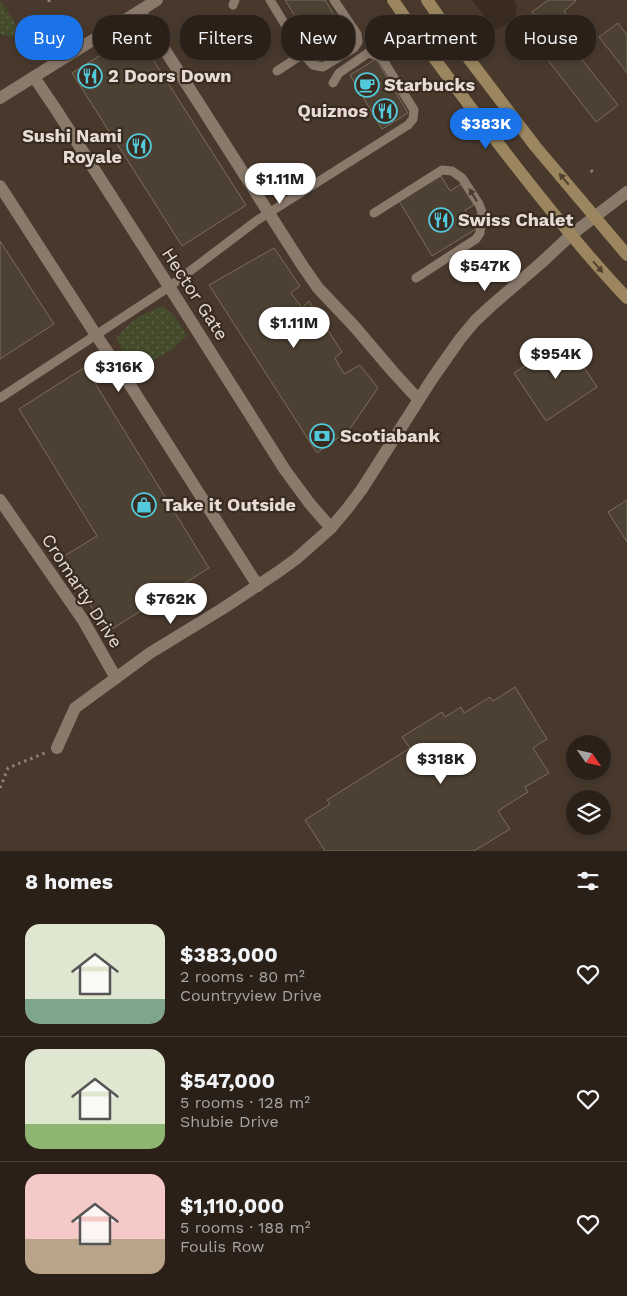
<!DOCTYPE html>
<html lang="en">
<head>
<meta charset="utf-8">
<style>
  :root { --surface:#2b2018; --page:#372d25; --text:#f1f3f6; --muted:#a6a3a2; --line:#473e37; --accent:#1a73e8 }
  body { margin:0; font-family:"Work Sans",sans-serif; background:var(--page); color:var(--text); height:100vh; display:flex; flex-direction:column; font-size:19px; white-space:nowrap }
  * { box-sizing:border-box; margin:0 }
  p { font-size:16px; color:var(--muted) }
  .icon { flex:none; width:28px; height:28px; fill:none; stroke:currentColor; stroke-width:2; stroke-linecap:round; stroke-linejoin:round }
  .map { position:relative; height:851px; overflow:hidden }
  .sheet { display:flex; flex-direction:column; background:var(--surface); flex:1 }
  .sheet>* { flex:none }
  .banner { position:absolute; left:15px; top:15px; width:598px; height:45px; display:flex; gap:10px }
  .needle { width:32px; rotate:124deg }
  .tools { position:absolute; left:566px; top:735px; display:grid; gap:10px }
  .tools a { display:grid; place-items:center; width:45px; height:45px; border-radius:50%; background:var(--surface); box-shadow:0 2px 8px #0003,0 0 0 1px var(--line); font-size:25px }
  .price { position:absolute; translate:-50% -42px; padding:0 11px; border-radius:18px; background:#fff; color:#222; font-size:16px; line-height:32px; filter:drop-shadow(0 1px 2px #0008) }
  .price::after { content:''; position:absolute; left:50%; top:30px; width:15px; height:11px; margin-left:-8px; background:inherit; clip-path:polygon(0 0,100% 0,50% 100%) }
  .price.selected { background:var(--accent); color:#fff }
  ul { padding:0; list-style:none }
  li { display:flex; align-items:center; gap:15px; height:125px; padding:0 25px }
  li+li { border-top:1px solid var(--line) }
  li span { display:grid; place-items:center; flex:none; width:140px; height:100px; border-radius:15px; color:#555 }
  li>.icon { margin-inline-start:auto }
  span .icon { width:60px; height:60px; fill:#fffc; stroke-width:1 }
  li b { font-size:21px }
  h2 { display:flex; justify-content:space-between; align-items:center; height:60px; padding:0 25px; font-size:21px }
  .chip { padding:0 18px; border-radius:20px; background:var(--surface); box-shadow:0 2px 8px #0003,0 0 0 1px var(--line); font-size:18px; line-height:45px }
  .chip.selected { background:var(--accent); color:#fff }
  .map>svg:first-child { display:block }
</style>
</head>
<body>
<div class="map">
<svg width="627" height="851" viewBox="0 0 627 851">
  <defs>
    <pattern id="park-dots" width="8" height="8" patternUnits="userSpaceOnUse" patternTransform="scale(1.25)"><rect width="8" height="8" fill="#444b2b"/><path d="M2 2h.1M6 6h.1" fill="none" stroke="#5f6449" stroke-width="1.8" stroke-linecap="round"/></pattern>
  </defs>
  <rect width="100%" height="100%" fill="#392b20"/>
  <path fill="#49392d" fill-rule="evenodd" d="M0,0H472L495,30L515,20L517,5L513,0H627V851H0V34L15,38L21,33ZM575,744H602V771H575ZM575,799H602V826H575Z"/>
  <g fill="url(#park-dots)">
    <path d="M0,0L22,33L15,38L0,34Z"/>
    <path d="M163,306L172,313L187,336L173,349L146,364L135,367L123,353L117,338C130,320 143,314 163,306Z"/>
  </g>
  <g fill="#4d4133" stroke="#7b6d5e">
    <path d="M285,0H325L349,39L320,56Z"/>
    <path d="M548,0H575L576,1L564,11L566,14L545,30L532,12Z"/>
    <path d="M618,23L627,35V73L608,48H607L599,37Z"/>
    <path d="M136,33L246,205L182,246L72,73Z"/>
    <path d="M565,38L618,105L596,122L544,55Z"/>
    <path d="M376,59L408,113L382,129L350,75Z"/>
    <path d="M441,176L450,191L461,184L474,205L465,210L476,229L432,256L399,201Z"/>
    <path d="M0,241L54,324L0,359Z"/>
    <path d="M274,248L300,286L291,293L302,308L309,301L342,352L335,358L344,374L360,365L378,388L349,430L317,453L209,285Z"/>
    <path d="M565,339L597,387L546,421L514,373Z"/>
    <path d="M85,367L209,568L107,632L61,558L97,536L19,409Z"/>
    <path d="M627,500V542L608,512Z"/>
    <path d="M515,687L547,739L533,748L549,773L525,787L528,792L498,811L510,829L474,851H325L305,820L330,804L327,800L410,748L402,737L442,712L445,717L461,707L464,713L490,697L493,701Z"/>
  </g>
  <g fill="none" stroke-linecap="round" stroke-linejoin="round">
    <g stroke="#8d8178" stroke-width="3" stroke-dasharray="2.5 4" stroke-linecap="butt">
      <path d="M49,2V0"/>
      <path d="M591,170L595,175"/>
      <path d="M0,788L8,768L45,753"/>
    </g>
    <g stroke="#8a7a6c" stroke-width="9">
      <path d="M270,0L303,54L313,65L323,67L354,48L358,42L357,34L334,0"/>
      <path d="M233,5L235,0"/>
      <path d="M277,71L303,54"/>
      <path d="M374,213L442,170L452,171L462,178L479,204L482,212L480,233L476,239L416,278"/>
      <path d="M0,398L169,287L256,221L408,125L413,119L414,110L381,57L368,53L339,73L333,83"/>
    </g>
    <g stroke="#8a7a6c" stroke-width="12">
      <path d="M140,11L302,265L318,288L354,326L394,373L418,399"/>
      <path d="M34,77L57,111L177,299L285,470L310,504L331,528"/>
      <path d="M0,98L157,0"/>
      <path d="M0,186L96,335L130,385L258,586"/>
      <path d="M0,500L83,620L116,678"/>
      <path d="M57,748L75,708L150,653L222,609L278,572L296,559L331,528L347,509L362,489L432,379L460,339L475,321L491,306L541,263L571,235L627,192"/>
    </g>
    <g stroke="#9b865f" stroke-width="12">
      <path d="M393,0C427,50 464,99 501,147C541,199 582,251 627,298"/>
      <path d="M427,0L469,59L535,146L627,255"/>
    </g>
  </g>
  <defs><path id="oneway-solid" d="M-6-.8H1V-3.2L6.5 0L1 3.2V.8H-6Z" transform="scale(1.25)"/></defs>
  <g fill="#524230">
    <use href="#oneway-solid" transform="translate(564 179) rotate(-130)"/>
    <use href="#oneway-solid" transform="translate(598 267) rotate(49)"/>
  </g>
  <use fill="#493b2f" href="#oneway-solid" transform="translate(473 195) rotate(-122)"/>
  <defs>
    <g id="restaurant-ring" transform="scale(1.25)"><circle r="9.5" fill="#392b20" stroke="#53cadc" stroke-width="1.5"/><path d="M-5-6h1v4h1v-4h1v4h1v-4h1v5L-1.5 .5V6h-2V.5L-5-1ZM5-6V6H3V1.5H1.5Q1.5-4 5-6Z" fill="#53cadc"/></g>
    <g id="cafe-ring" transform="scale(1.25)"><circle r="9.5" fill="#392b20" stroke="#53cadc" stroke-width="1.5"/><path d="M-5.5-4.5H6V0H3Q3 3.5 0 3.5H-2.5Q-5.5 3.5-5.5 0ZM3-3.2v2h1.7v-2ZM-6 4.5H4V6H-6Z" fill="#53cadc"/></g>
    <g id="bank-ring" transform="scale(1.25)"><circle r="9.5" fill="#392b20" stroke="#53cadc" stroke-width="1.5"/><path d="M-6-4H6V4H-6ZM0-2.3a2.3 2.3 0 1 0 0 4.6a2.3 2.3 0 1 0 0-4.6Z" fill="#53cadc"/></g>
    <g id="shop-ring" transform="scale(1.25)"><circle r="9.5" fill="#392b20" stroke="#53cadc" stroke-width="1.5"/><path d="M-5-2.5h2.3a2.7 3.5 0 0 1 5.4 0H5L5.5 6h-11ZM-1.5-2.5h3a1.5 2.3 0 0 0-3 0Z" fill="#53cadc"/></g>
  </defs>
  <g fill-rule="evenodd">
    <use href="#restaurant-ring" x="90" y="76"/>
    <use href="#cafe-ring" x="367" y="85"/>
    <use href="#restaurant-ring" x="385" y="111"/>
    <use href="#restaurant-ring" x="139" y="146"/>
    <use href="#restaurant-ring" x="441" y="220"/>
    <use href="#bank-ring" x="322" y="436"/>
    <use href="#shop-ring" x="144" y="505"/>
  </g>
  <g text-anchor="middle" stroke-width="4.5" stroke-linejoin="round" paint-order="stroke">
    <g font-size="18" font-weight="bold" fill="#e6dcd5" stroke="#392b20" text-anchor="start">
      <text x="108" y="82">2 Doors Down</text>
      <text x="384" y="91">Starbucks</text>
      <text x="368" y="117" text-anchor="end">Quiznos</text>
      <text x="122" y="142" text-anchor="end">Sushi Nami<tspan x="122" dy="21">Royale</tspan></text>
      <text x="458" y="226">Swiss Chalet</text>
      <text x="340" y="442">Scotiabank</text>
      <text x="162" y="511">Take it Outside</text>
    </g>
    <g font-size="18" fill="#e6dcd5" stroke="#392b20">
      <text transform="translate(195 294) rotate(57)" y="6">Hector Gate</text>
      <text transform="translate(82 591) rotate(57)" y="6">Cromarty Drive</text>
    </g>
  </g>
</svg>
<div class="tools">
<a><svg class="needle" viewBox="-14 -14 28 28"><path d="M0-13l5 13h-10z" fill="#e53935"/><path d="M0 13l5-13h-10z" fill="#a6a3a2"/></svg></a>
<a><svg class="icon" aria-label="layers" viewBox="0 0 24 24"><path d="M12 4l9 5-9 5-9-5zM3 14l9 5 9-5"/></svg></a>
</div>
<b class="price selected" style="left:486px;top:150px">$383K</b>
<b class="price" style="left:280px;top:205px">$1.11M</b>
<b class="price" style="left:485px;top:292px">$547K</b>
<b class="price" style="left:294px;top:349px">$1.11M</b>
<b class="price" style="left:556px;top:380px">$954K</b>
<b class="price" style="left:119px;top:393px">$316K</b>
<b class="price" style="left:171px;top:625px">$762K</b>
<b class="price" style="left:441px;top:785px">$318K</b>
<div class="banner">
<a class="chip selected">Buy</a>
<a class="chip">Rent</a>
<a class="chip">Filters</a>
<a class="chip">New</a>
<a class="chip">Apartment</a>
<a class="chip">House</a>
</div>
</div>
<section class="sheet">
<h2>8 homes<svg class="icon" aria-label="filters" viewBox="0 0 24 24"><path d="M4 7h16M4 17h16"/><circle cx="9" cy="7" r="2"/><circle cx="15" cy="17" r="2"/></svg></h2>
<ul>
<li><span style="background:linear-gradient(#dfe7d0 75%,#7fa58c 0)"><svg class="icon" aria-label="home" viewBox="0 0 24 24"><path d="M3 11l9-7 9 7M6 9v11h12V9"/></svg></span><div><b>$383,000</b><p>2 rooms · 80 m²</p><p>Countryview Drive</p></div><svg class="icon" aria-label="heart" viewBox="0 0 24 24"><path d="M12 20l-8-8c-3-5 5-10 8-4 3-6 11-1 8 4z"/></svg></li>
<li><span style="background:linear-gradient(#dfe7d0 75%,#8fb573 0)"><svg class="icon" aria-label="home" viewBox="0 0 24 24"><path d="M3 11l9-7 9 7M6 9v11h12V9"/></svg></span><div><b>$547,000</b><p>5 rooms · 128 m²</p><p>Shubie Drive</p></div><svg class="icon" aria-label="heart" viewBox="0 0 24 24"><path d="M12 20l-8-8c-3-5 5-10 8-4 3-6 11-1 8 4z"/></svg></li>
<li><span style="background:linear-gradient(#f6c9c9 65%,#b9a48a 0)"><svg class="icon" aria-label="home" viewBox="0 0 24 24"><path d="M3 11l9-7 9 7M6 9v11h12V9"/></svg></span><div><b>$1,110,000</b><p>5 rooms · 188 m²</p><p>Foulis Row</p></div><svg class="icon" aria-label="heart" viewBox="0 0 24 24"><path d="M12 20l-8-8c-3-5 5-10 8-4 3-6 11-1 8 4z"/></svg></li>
</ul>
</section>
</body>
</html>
